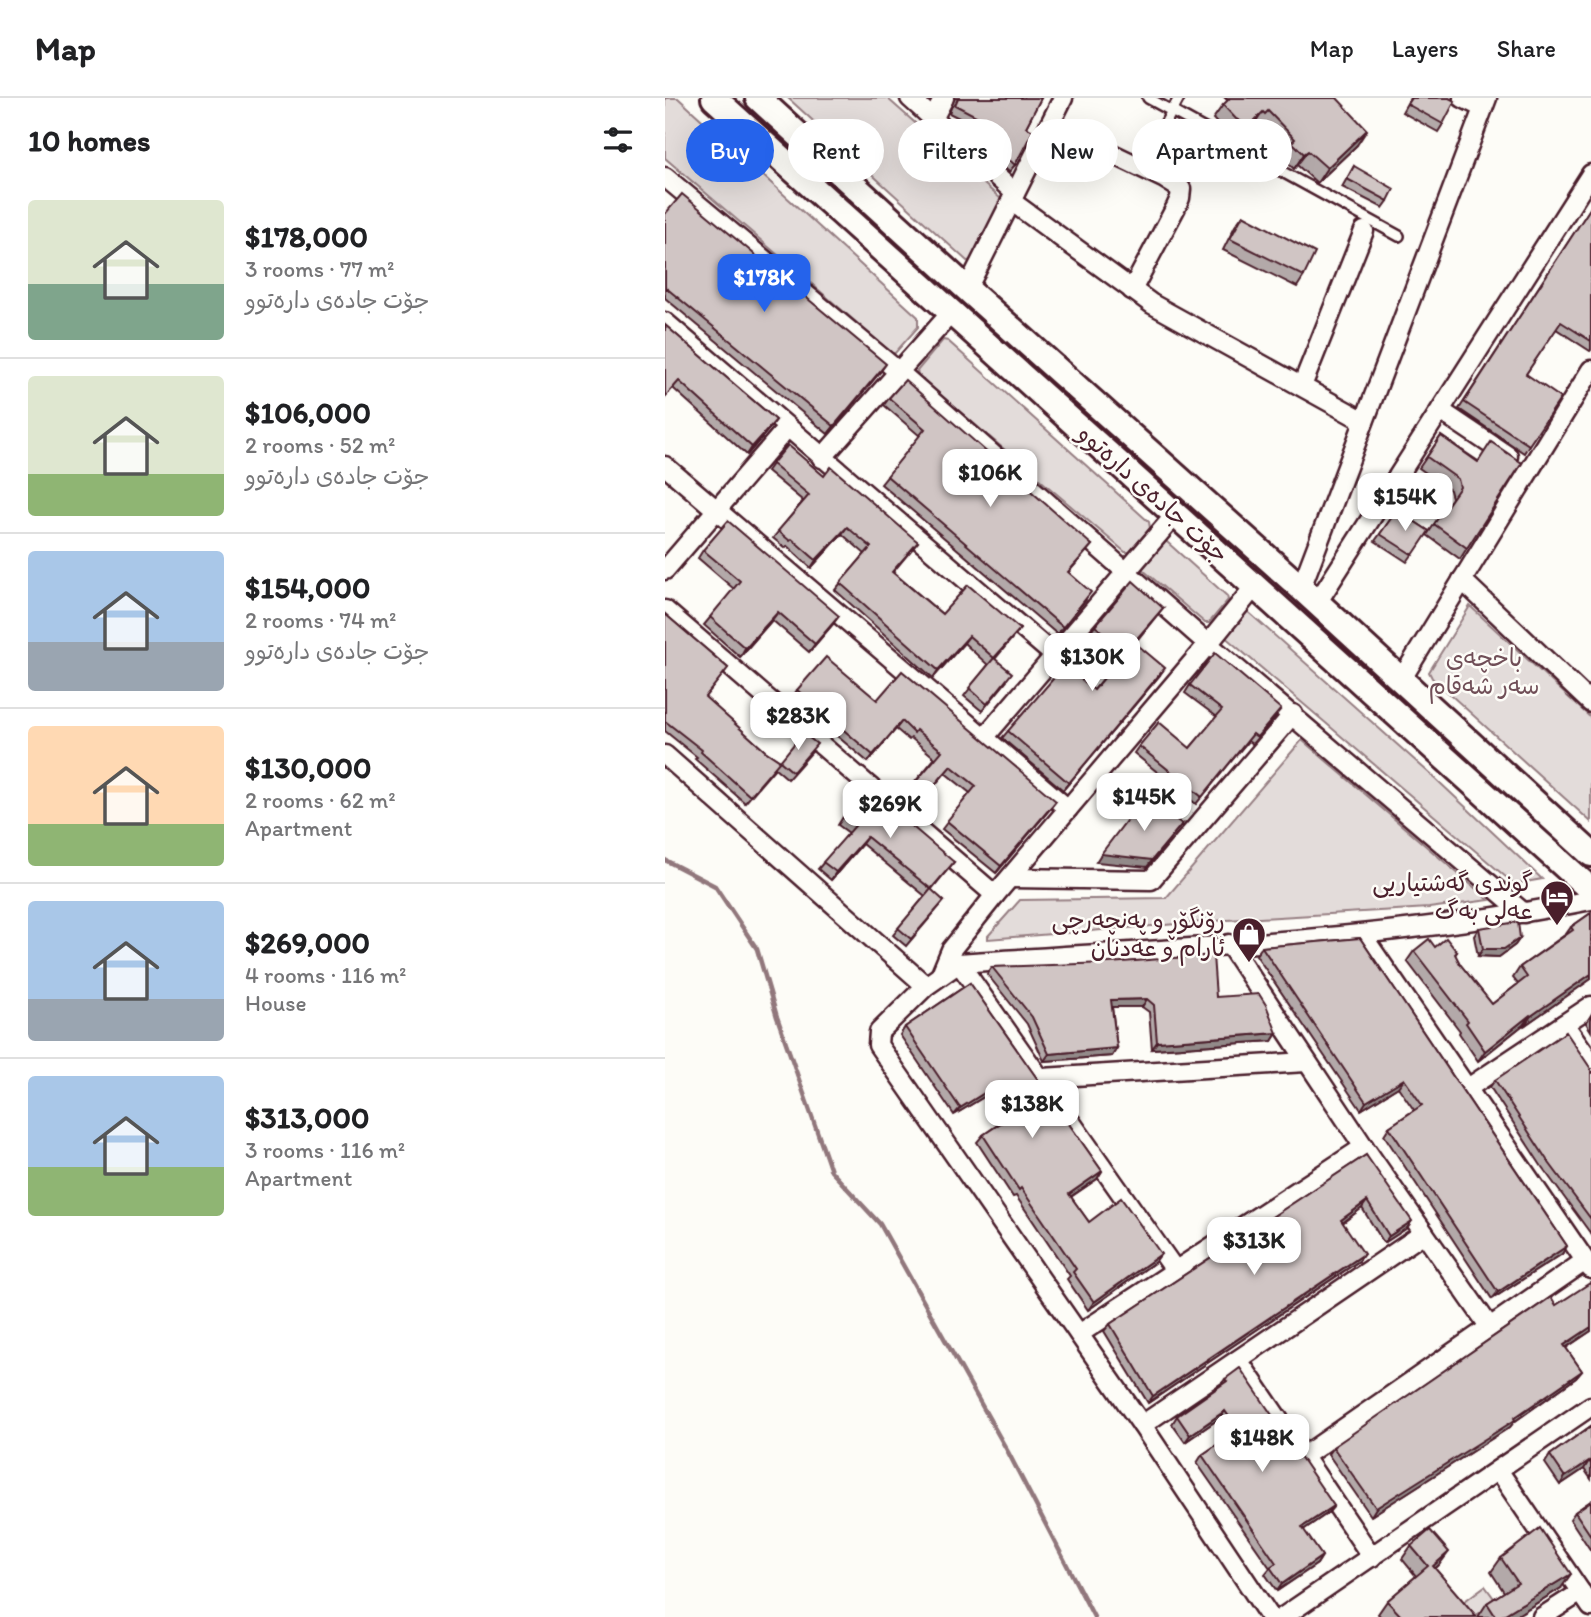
<!DOCTYPE html>
<html lang="en">
<head>
<meta charset="utf-8">
<style>
  :root { --surface:#fff; --page:#f6f6f6; --text:#202124; --muted:#757577; --line:#e0e0e0; --accent:#2563eb }
  body { margin:0; font-family:Itim,"Playpen Sans Arabic",sans-serif; background:var(--page); color:var(--text); height:100vh; display:flex; flex-direction:column; font-size:26px; white-space:nowrap }
  * { box-sizing:border-box; margin:0 }
  p { font-size:23px; color:var(--muted) }
  .icon { flex:none; width:38px; height:38px; fill:none; stroke:currentColor; stroke-width:2; stroke-linecap:round; stroke-linejoin:round }
  .map { position:relative; flex:1; overflow:hidden }
  .side { display:flex; flex-direction:column; background:var(--surface); width:665px }
  .side>* { flex:none }
  .banner { position:absolute; left:21px; top:21px; width:665px; height:63px; display:flex; gap:14px }
  .price { position:absolute; translate:-50% -60px; padding:0 16px; border-radius:14px; background:#fff; color:#222; font-size:23px; line-height:46px; filter:drop-shadow(0 2px 4px #0008) }
  .price::after { content:''; position:absolute; left:50%; top:42px; width:21px; height:16px; margin-left:-10px; background:inherit; clip-path:polygon(0 0,100% 0,50% 100%) }
  .price.current { background:var(--accent); color:#fff }
  ul { padding:0; list-style:none }
  li { display:flex; align-items:center; gap:21px; height:175px; padding:0 28px }
  li+li { border-top:2px solid var(--line) }
  li span { display:grid; place-items:center; flex:none; width:196px; height:140px; border-radius:7px; color:#555 }
  li>.icon { margin-inline-start:auto }
  span .icon { width:84px; height:84px; fill:#fffc; stroke-width:1 }
  li b { font-size:30px }
  h2 { display:flex; justify-content:space-between; align-items:center; height:84px; padding:0 28px; font-size:30px }
  .tag { padding:0 24px; border-radius:32px; background:var(--surface); box-shadow:0 7px 28px #0002; font-size:24px; line-height:63px }
  .tag.current { background:var(--accent); color:#fff }
  header { display:flex; align-items:center; gap:42px; box-sizing:border-box; height:98px; padding:0 35px; background:var(--surface); border-bottom:2px solid var(--line) }
  header strong { font-size:33px }
  nav { display:flex; gap:38px; margin-inline-start:auto; font-size:24px }
  main { display:flex; flex:1; min-height:0 }
  .map>svg:first-child { display:block }
</style>
</head>
<body>
<header>
<strong>Map</strong>
<nav><a>Map</a><a>Layers</a><a>Share</a></nav>
</header>
<main>
<section class="side">
<h2>10 homes<svg class="icon" aria-label="filters" viewBox="0 0 24 24"><path d="M4 7h16M4 17h16"/><circle cx="9" cy="7" r="2"/><circle cx="15" cy="17" r="2"/></svg></h2>
<ul>
<li><span style="background:linear-gradient(#dfe7d0 60%,#7fa58c 0)"><svg class="icon" aria-label="home" viewBox="0 0 24 24"><path d="M3 11l9-7 9 7M6 9v11h12V9"/></svg></span><div><b>$178,000</b><p>3 rooms · 77 m²</p><p>جۆت جادەی دارەتوو</p></div></li>
<li><span style="background:linear-gradient(#dfe7d0 70%,#8fb573 0)"><svg class="icon" aria-label="home" viewBox="0 0 24 24"><path d="M3 11l9-7 9 7M6 9v11h12V9"/></svg></span><div><b>$106,000</b><p>2 rooms · 52 m²</p><p>جۆت جادەی دارەتوو</p></div></li>
<li><span style="background:linear-gradient(#a9c7e8 65%,#9aa5b1 0)"><svg class="icon" aria-label="home" viewBox="0 0 24 24"><path d="M3 11l9-7 9 7M6 9v11h12V9"/></svg></span><div><b>$154,000</b><p>2 rooms · 74 m²</p><p>جۆت جادەی دارەتوو</p></div></li>
<li><span style="background:linear-gradient(#ffd9b3 70%,#8fb573 0)"><svg class="icon" aria-label="home" viewBox="0 0 24 24"><path d="M3 11l9-7 9 7M6 9v11h12V9"/></svg></span><div><b>$130,000</b><p>2 rooms · 62 m²</p><p>Apartment</p></div></li>
<li><span style="background:linear-gradient(#a9c7e8 70%,#9aa5b1 0)"><svg class="icon" aria-label="home" viewBox="0 0 24 24"><path d="M3 11l9-7 9 7M6 9v11h12V9"/></svg></span><div><b>$269,000</b><p>4 rooms · 116 m²</p><p>House</p></div></li>
<li><span style="background:linear-gradient(#a9c7e8 65%,#8fb573 0)"><svg class="icon" aria-label="home" viewBox="0 0 24 24"><path d="M3 11l9-7 9 7M6 9v11h12V9"/></svg></span><div><b>$313,000</b><p>3 rooms · 116 m²</p><p>Apartment</p></div></li>
</ul>
</section>
<div class="map">
<svg width="926" height="1519" viewBox="0 0 926 1519">
  <rect width="100%" height="100%" fill="#fdfcf7"/>
  <filter id="ink" filterUnits="userSpaceOnUse"><feTurbulence type="fractalNoise" baseFrequency=".0143" numOctaves="2"/><feDisplacementMap in="SourceGraphic" scale="14" xChannelSelector="R" yChannelSelector="G"/><feConvolveMatrix kernelMatrix="1 2 1 2 8 2 1 2 1" color-interpolation-filters="sRGB"/></filter>
  <g filter="url(#ink)">
    <g fill="#e3dcda" stroke="#967e82" stroke-width="2">
      <path d="M0,0H13L253,219V229L230,255H227L0,60Z"/>
      <path d="M123,0H222L336,101L337,105L309,162L302,163Z"/>
      <path d="M278,242L283,243L484,424L485,430L465,454H460L254,279L252,273Z"/>
      <path d="M498,444H502L562,498L563,502L544,525H540L477,471Z"/>
      <path d="M805,508L926,620V724L767,580L764,574Z"/>
      <path d="M581,512L772,682L877,781L849,786L559,538Z"/>
      <path d="M637,642L824,802L764,810L562,822L323,841V838L355,802L501,800Z"/>
      <path d="M820,1488L833,1506L807,1519L797,1505Z"/>
    </g>
    <g fill="none" stroke-linecap="round" stroke-linejoin="round">
      <path stroke="#91777b" stroke-width="4.5" d="M0,762L50,788L92,851L112,919L166,1073L215,1126L343,1354L429,1519"/>
      <g stroke="#4a1f2b" stroke-width="14">
        <g id="lane">
          <path d="M483,0L734,138"/>
          <path d="M476,70L514,0"/>
        </g>
      </g>
      <g stroke="#4a1f2b" stroke-width="23">
        <g id="street">
          <path d="M245,0L350,95"/>
          <path d="M798,0L818,10"/>
          <path d="M268,21L279,0"/>
          <path d="M385,26L500,81L516,91L515,100L511,109L467,192"/>
          <path d="M0,79L234,274L543,546L859,815"/>
          <path d="M346,103L487,206L699,323"/>
          <path d="M302,191L398,0"/>
          <path d="M0,224L390,558"/>
          <path d="M637,288L699,133"/>
          <path d="M776,313L843,358"/>
          <path d="M157,360L286,215"/>
          <path d="M0,368L403,711"/>
          <path d="M0,472L122,330"/>
          <path d="M797,482L926,605"/>
          <path d="M636,490L822,0"/>
          <path d="M652,505L926,76"/>
          <path d="M0,512L330,797"/>
          <path d="M736,582L926,272"/>
          <path d="M318,641L510,417"/>
          <path d="M0,657L261,888"/>
          <path d="M346,780L486,782L628,616"/>
          <path d="M697,837L926,1171"/>
          <path d="M564,846L699,1049L824,1228"/>
          <path d="M294,865L510,1172"/>
          <path d="M276,876L286,852L330,797L543,546L590,488"/>
          <path d="M899,926L926,964"/>
          <path d="M377,980L641,964"/>
          <path d="M803,990L926,908"/>
          <path d="M414,1236L699,1049"/>
          <path d="M573,1262L707,1459"/>
          <path d="M477,1327L759,1135"/>
          <path d="M639,1358L920,1163"/>
          <path d="M833,1372L926,1509"/>
          <path d="M605,1519L477,1327L213,947L214,934L261,888L294,865C505,850 718,844 926,802"/>
          <path d="M618,1519L926,1308"/>
          <path d="M877,1519L916,1494"/>
        </g>
      </g>
      <g stroke="#4a1f2b" stroke-width="30">
        <g id="secondary">
          <path d="M49,0L926,792"/>
          <path d="M93,0L302,191L636,490L926,756"/>
        </g>
      </g>
      <use href="#lane" stroke="#fdfcf7" stroke-width="9"/>
      <use href="#street" stroke="#fdfcf7" stroke-width="18"/>
      <use href="#secondary" stroke="#fdfcf7" stroke-width="24"/>
    </g>
    <g fill="#b3a9a9" stroke="#4a1f2b" stroke-width="2">
      <path d="M290,0H376L361,29L350,67L344,74L302,36L306,26L284,15Z"/>
      <path d="M560,0H672L692,47L652,85L632,67L629,71L617,59L619,55L593,27L590,30L588,28L574,42L561,35L548,21L558,7L563,3Z"/>
      <path d="M745,0H784L778,26L773,34L737,14Z"/>
      <path d="M689,68L723,103L718,110L677,89Z"/>
      <path d="M926,109V252L925,253L891,231L861,276L864,347L859,355L794,311Z"/>
      <path d="M0,116L216,273L163,336L0,200Z"/>
      <path d="M578,117L639,178L632,189L558,152L570,128Z"/>
      <path d="M0,227L111,322L82,357L9,291Z"/>
      <path d="M224,300L427,447L403,475L421,502L392,536L216,386L255,338L219,307Z"/>
      <path d="M776,338L813,363L802,450L795,461L762,437L787,400L785,392L754,370Z"/>
      <path d="M107,366L159,378L253,444L228,474L277,516L355,531L330,561L342,583L317,613L299,598L323,567L299,545L268,580L170,492L200,456L177,436L146,470L122,448L120,450L108,440L138,403L102,373Z"/>
      <path d="M732,412L764,433L742,464L710,443Z"/>
      <path d="M38,452L168,526L144,554L107,522L75,559L39,527L69,491L33,460Z"/>
      <path d="M498,510L470,545L495,577L398,692L337,640L343,633L429,592L455,561L425,535L430,528Z"/>
      <path d="M0,516L63,570L40,599L100,653L115,663L147,654L123,681L110,670L80,705L30,661L32,659L0,633Z"/>
      <path d="M525,587L611,619L587,646L583,643L531,706L469,655L474,648L525,650L552,619L520,595Z"/>
      <path d="M132,592L212,602L385,711L331,775L277,731L305,695L280,675L254,706L241,695L270,660L246,640L244,642L231,631L203,664L127,600Z"/>
      <path d="M178,719L289,764L266,792L279,803L241,848L228,837L260,798L197,746L166,782L153,771L184,735L173,727Z"/>
      <path d="M926,815V881L859,928L858,927L813,963L794,935L795,933L742,863L749,853L770,849L792,854L790,857L795,866L827,906L853,886L848,880L855,869L901,836L906,829Z"/>
      <path d="M814,830L855,840L850,847L834,859L813,858L809,838Z"/>
      <path d="M695,840L902,1148L897,1156L827,1201L719,1037L724,1029L749,1012L733,989L696,1012L591,857L597,849Z"/>
      <path d="M327,869L551,899L612,935L607,943L487,951L484,914L477,909H447L452,950L447,958L379,963L362,926L322,876Z"/>
      <path d="M305,885L437,1073L432,1081L406,1099L424,1124L490,1164L423,1212L402,1181L405,1178L351,1098L348,1099L312,1044L318,1037L344,1019L327,994L289,1017L235,937L240,929Z"/>
      <path d="M926,917V933L921,925Z"/>
      <path d="M926,971V1136L877,1069L825,989L830,982Z"/>
      <path d="M701,1057L742,1130L719,1145L697,1110L677,1125L694,1163L483,1305L439,1233L445,1226Z"/>
      <path d="M926,1187V1233L901,1250L917,1273L911,1280L849,1324L845,1329L706,1418L663,1356L668,1349Z"/>
      <path d="M560,1281L669,1408L663,1415L638,1432L657,1458L652,1466L612,1493L600,1476L605,1470L532,1365L537,1357L566,1337L555,1320L520,1344L507,1326L512,1318L555,1288Z"/>
      <path d="M926,1328V1381L919,1371L895,1387L880,1365L885,1357Z"/>
      <path d="M926,1403V1453L905,1421L910,1414Z"/>
      <path d="M746,1448L774,1467L770,1471L812,1519H716L713,1516L722,1503L751,1478L737,1461Z"/>
      <path d="M836,1460L896,1490L849,1519H813L822,1505L839,1494L826,1474Z"/>
    </g>
    <g fill="#928a89" stroke="#4a1f2b" stroke-width="2">
      <path d="M598,14L588,28L574,42L584,28Z"/>
      <path d="M702,32L692,47L652,85L662,70Z"/>
      <path d="M643,53L632,67L629,71L639,56Z"/>
      <path d="M221,266L216,273L163,336L169,328Z"/>
      <path d="M111,322L106,329L82,357L87,349Z"/>
      <path d="M182,429L177,436L146,470L151,462Z"/>
      <path d="M113,514L107,522L75,559L80,550Z"/>
      <path d="M174,518L168,526L144,554L150,546Z"/>
      <path d="M304,538L299,545L268,580L273,572Z"/>
      <path d="M500,570L495,577L398,692L404,685Z"/>
      <path d="M237,623L231,631L203,664L208,657Z"/>
      <path d="M391,703L385,711L331,775L336,768Z"/>
      <path d="M517,726L482,769L431,764L436,756Z"/>
      <path d="M202,739L197,746L166,782L171,774Z"/>
      <path d="M855,840L850,847L834,859L813,858L818,851Z"/>
      <path d="M926,876V881L859,928L866,918Z"/>
      <path d="M482,901L477,909H441L446,902Z"/>
      <path d="M865,917L858,927L813,963L820,953Z"/>
      <path d="M612,935L607,943L487,951L492,944Z"/>
      <path d="M452,950L447,958L379,963L384,956Z"/>
      <path d="M739,981L733,989L696,1012L701,1004Z"/>
      <path d="M332,987L327,994L289,1017L295,1010Z"/>
      <path d="M437,1073L432,1081L399,1103L404,1096Z"/>
      <path d="M702,1103L697,1110L671,1130L676,1122Z"/>
      <path d="M747,1123L742,1130L719,1145L724,1138Z"/>
      <path d="M902,1148L897,1156L827,1201L833,1194Z"/>
      <path d="M496,1156L490,1164L423,1212L429,1204Z"/>
      <path d="M699,1156L694,1163L483,1305L488,1298Z"/>
      <path d="M926,1229V1233L894,1254L899,1247Z"/>
      <path d="M917,1273L911,1280L849,1324L845,1329L706,1418L711,1410L849,1320Z"/>
      <path d="M560,1313L555,1320L520,1344L525,1337Z"/>
      <path d="M924,1363L919,1371L895,1387L900,1379Z"/>
      <path d="M669,1408L663,1415L631,1437L637,1429Z"/>
      <path d="M784,1454L774,1467L758,1481L768,1468Z"/>
      <path d="M657,1458L652,1466L612,1493L617,1486Z"/>
      <path d="M906,1476L896,1490L849,1519H835Z"/>
    </g>
    <g fill="#d0c5c4" stroke="#4a1f2b" stroke-width="2">
      <path d="M293,0H376L361,29L368,33L350,67L307,29L311,18L290,7Z"/>
      <path d="M565,0H672L702,32L662,70L643,53L639,56L627,44L630,41L603,13L600,16L598,14L584,28L571,21L558,7Z"/>
      <path d="M746,0H784L790,3L778,26L742,6Z"/>
      <path d="M689,68L729,91L723,103L682,81Z"/>
      <path d="M17,96L221,266L169,328L0,189V116Z"/>
      <path d="M926,109V243L896,224L861,276L896,300L864,347L799,304Z"/>
      <path d="M578,117L650,155L639,178L565,141Z"/>
      <path d="M0,227L111,322L87,349L14,283L0,299Z"/>
      <path d="M240,282L427,447L403,474L426,494L398,529L222,378L260,331L224,300Z"/>
      <path d="M776,338L813,364L826,344L857,365L802,450L769,426L795,389L793,381L762,359Z"/>
      <path d="M123,347L159,378L166,369L253,444L227,474L277,516L303,487L355,531L329,560L304,538L273,572L175,485L206,449L182,429L151,462L127,441L125,443L113,433L144,397L107,366Z"/>
      <path d="M732,412L764,433L748,457L715,436Z"/>
      <path d="M63,423L174,518L150,546L113,514L80,550L45,519L75,483L38,452Z"/>
      <path d="M468,483L498,510L469,544L500,570L404,685L343,633L400,567L429,592L461,554L430,528Z"/>
      <path d="M0,516L63,570L40,599L100,653L115,663L85,698L36,654L37,652L0,623Z"/>
      <path d="M550,555L616,611L592,639L588,636L537,699L474,648L494,624L525,650L557,612L525,587Z"/>
      <path d="M161,559L212,602L237,573L391,703L336,768L282,723L311,688L286,668L259,699L247,688L277,653L251,632L249,635L237,623L208,657L132,592Z"/>
      <path d="M329,560L347,575L322,606L304,590Z"/>
      <path d="M138,635L152,646L128,674L115,663Z"/>
      <path d="M202,690L289,764L266,791L202,739L171,774L158,764L190,728L178,719Z"/>
      <path d="M480,698L517,726L487,762L436,756Z"/>
      <path d="M266,791L279,803L246,841L233,830Z"/>
      <path d="M926,815V876L866,918L865,917L820,953L801,925L803,923L749,853L764,841L770,849L781,840L792,854L790,856L795,866L827,906L862,879L855,869L908,832L906,829Z"/>
      <path d="M853,824L855,840L839,851H818L814,830Z"/>
      <path d="M695,840L902,1148L833,1194L724,1029L757,1007L739,981L701,1004L597,849Z"/>
      <path d="M548,857L551,899L594,896L601,907L612,935L492,944L489,907L482,901L446,902L452,950L384,956L367,919L327,869L444,865Z"/>
      <path d="M305,885L437,1073L404,1096L424,1124L456,1100L496,1156L429,1204L408,1174L411,1171L356,1090L354,1092L318,1037L352,1014L332,987L295,1010L240,929Z"/>
      <path d="M901,934L926,971V1121L882,1062L830,982Z"/>
      <path d="M701,1057L747,1123L724,1138L702,1103L676,1122L699,1156L488,1298L445,1226Z"/>
      <path d="M925,1185L926,1187V1229L899,1247L917,1273L849,1320L850,1322L711,1410L668,1349L886,1199L891,1207Z"/>
      <path d="M575,1270L669,1408L637,1429L657,1458L617,1486L605,1469L611,1465L537,1357L573,1332L560,1313L525,1337L512,1318L562,1283L560,1281Z"/>
      <path d="M926,1328V1366L924,1363L900,1379L885,1357Z"/>
      <path d="M926,1403V1438L910,1414Z"/>
      <path d="M875,1430L906,1476L835,1519H831L822,1505L853,1485L836,1460Z"/>
      <path d="M765,1432L784,1454L768,1468L812,1519H737L722,1503L763,1468L746,1448Z"/>
    </g>
  </g>
  <defs>
    <g id="hotel-pin" transform="scale(1.75)"><path d="M0 17L-7.5 6A9.5 9.5 0 1 1 7.5 6Z" fill="#4a1f2b" stroke="#fdfcf7"/><path d="M-6-4.5h1.5V1H6V5H4.5V3h-9V5H-6ZM-4 0a1.8 1.8 0 1 1 3.6 0ZM.5 0V-2.5h3Q6-2.5 6 0Z" fill="#fff"/></g>
    <g id="shop-pin" transform="scale(1.75)"><path d="M0 17L-7.5 6A9.5 9.5 0 1 1 7.5 6Z" fill="#4a1f2b" stroke="#fdfcf7"/><path d="M-5-2.5h2.3a2.7 3.5 0 0 1 5.4 0H5L5.5 6h-11ZM-1.5-2.5h3a1.5 2.3 0 0 0-3 0Z" fill="#fff"/></g>
  </defs>
  <g fill-rule="evenodd">
    <use href="#hotel-pin" x="892" y="799"/>
    <use href="#shop-pin" x="584" y="836"/>
  </g>
  <g text-anchor="middle" stroke-width="5" stroke-linejoin="round" paint-order="stroke">
    <g font-size="24" fill="#4a1f2b" stroke="#fdfcf7">
      <text transform="translate(488 396) rotate(42)" y="8">جۆت جادەی دارەتوو</text>
    </g>
    <g font-size="24" fill="#704e57" stroke="#fdfcf7">
      <text x="819" y="568">باخچەی<tspan x="819" dy="28">سەر شەقام</tspan></text>
    </g>
    <g font-size="24" fill="#4a1f2b" stroke="#fdfcf7" text-anchor="end">
      <text x="868" y="793">گوندی گەشتیاریی<tspan x="868" dy="28">عەلی بەگ</tspan></text>
      <text x="560" y="830">ڕۆنگۆڕ و پەنچەرچی<tspan x="560" dy="28">ئارام و عەدنان</tspan></text>
    </g>
  </g>
</svg>
<b class="price current" style="left:99px;top:216px">$178K</b>
<b class="price" style="left:325px;top:411px">$106K</b>
<b class="price" style="left:740px;top:435px">$154K</b>
<b class="price" style="left:427px;top:595px">$130K</b>
<b class="price" style="left:133px;top:654px">$283K</b>
<b class="price" style="left:479px;top:735px">$145K</b>
<b class="price" style="left:225px;top:742px">$269K</b>
<b class="price" style="left:367px;top:1042px">$138K</b>
<b class="price" style="left:589px;top:1179px">$313K</b>
<b class="price" style="left:597px;top:1376px">$148K</b>
<div class="banner">
<a class="tag current">Buy</a>
<a class="tag">Rent</a>
<a class="tag">Filters</a>
<a class="tag">New</a>
<a class="tag">Apartment</a>
</div>
</div>
</main>
</body>
</html>
